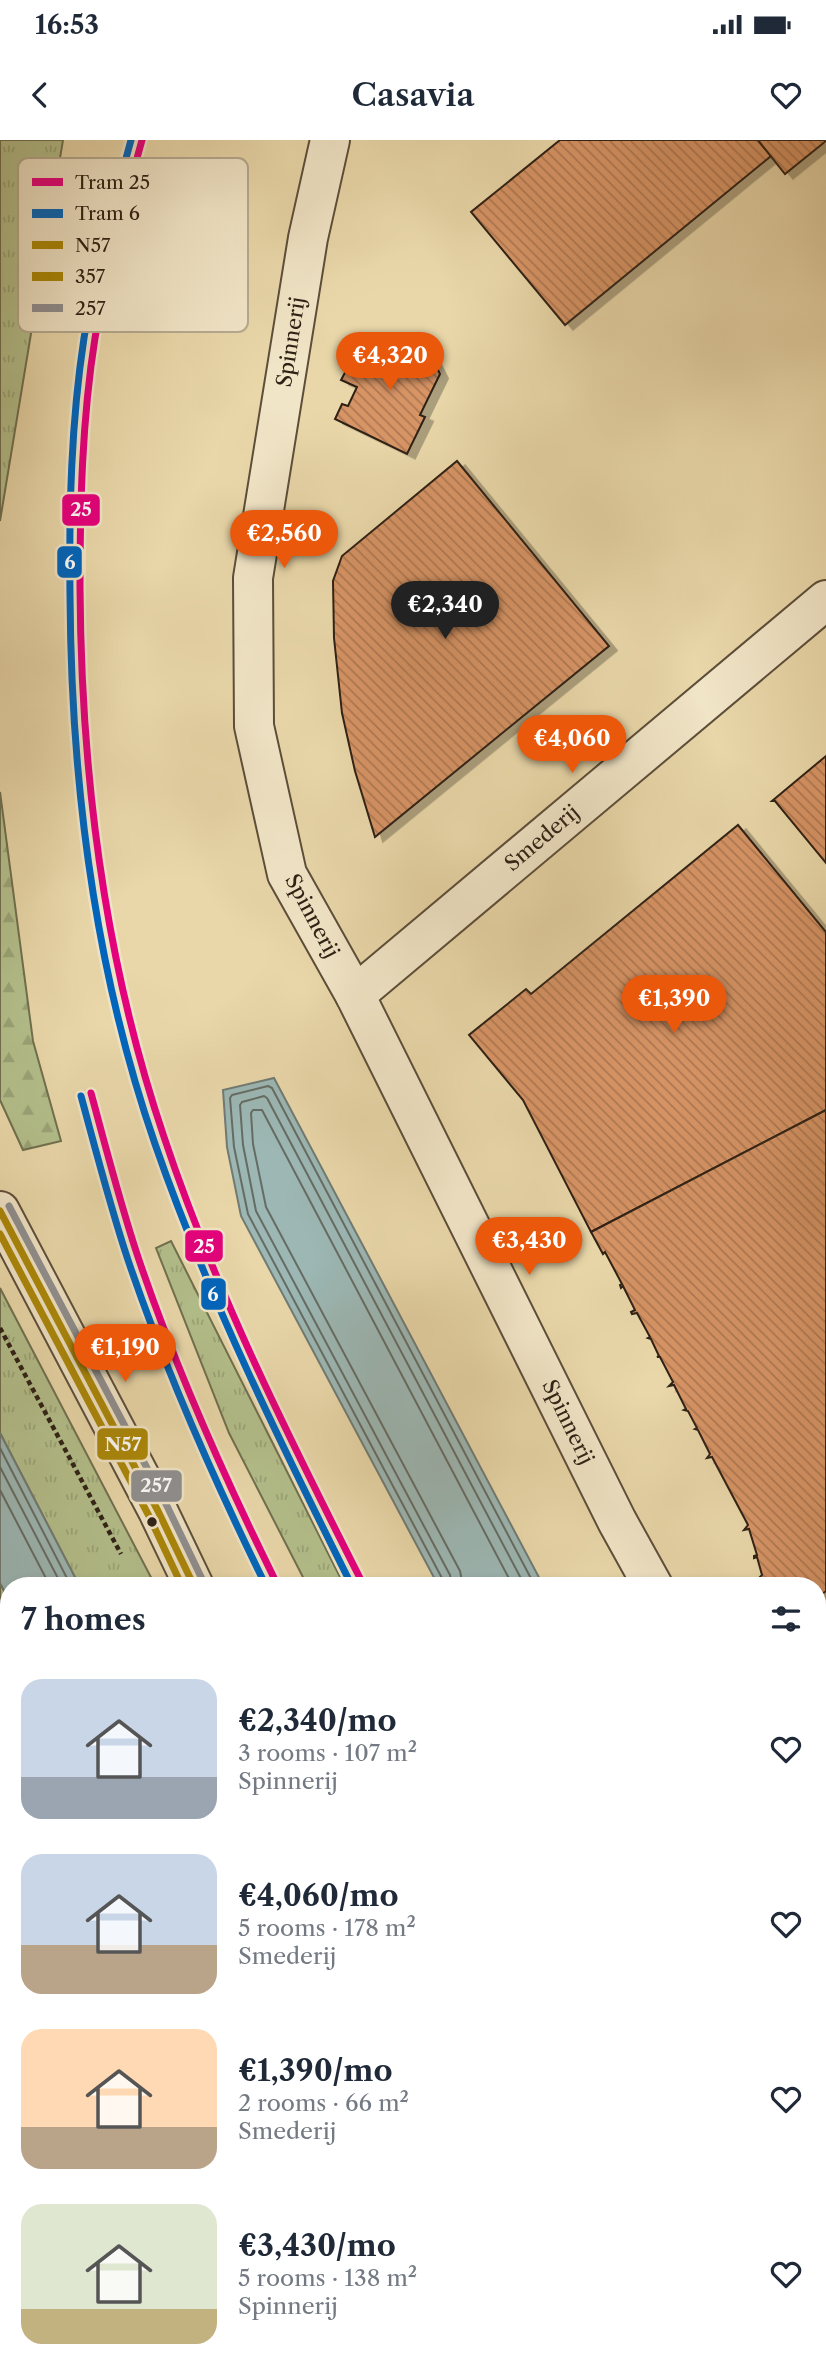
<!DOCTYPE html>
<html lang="en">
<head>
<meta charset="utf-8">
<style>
  :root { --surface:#fff; --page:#f2f2f3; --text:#1f2937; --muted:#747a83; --accent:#ea580c }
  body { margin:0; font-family:"Libre Caslon Text",serif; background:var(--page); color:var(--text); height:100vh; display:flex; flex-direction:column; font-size:26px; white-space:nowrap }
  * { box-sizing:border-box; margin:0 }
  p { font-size:23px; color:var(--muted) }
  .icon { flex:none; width:38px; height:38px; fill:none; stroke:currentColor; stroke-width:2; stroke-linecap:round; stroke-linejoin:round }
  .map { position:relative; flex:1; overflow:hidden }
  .side { position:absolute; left:0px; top:1437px; width:826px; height:800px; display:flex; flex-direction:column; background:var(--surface); border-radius:28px 28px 0 0; box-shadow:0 4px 10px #0003 }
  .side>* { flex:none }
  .price { position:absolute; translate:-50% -60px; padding:0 16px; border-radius:24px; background:var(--accent); color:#fff; font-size:23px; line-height:46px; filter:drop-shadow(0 2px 4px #0008) }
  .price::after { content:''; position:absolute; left:50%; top:42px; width:21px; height:16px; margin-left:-10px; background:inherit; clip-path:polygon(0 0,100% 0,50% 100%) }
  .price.current { background:#222; color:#fff }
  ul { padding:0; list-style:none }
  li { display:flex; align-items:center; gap:21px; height:175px; padding:0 21px }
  li span { display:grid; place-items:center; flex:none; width:196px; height:140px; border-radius:21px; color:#555 }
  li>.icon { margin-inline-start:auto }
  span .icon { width:84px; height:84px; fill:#fffc; stroke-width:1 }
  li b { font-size:30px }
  h2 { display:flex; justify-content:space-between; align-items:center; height:84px; padding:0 21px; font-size:30px }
  .status { display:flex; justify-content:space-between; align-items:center; height:49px; padding:0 35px; background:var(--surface); direction:ltr }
  .status svg { height:19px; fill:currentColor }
  header { display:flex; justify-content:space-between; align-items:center; height:91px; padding:0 21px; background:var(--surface); font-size:32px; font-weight:600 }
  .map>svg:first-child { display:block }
</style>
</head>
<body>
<div class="status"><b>16:53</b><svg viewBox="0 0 49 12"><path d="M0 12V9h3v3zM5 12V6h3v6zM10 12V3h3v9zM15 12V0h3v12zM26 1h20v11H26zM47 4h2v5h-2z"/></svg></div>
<header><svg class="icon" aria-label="back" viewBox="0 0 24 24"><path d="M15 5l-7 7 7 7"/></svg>Casavia<svg class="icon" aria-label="heart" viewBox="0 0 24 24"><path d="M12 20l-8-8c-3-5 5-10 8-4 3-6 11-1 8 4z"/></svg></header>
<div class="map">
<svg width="826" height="2235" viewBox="0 0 826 2235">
  <defs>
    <pattern id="grass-tufts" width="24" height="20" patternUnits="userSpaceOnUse" patternTransform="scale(1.75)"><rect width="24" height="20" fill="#b3bf8b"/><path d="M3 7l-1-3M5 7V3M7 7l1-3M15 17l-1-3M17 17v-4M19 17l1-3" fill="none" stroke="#9aa477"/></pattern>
    <pattern id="forest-firs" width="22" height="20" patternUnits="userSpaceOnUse" patternTransform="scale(1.75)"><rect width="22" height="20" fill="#b3bf8b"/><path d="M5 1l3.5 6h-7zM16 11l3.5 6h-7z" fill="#9aa477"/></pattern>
    <pattern id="building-back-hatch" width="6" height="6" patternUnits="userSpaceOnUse" patternTransform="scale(1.75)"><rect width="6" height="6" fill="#d79465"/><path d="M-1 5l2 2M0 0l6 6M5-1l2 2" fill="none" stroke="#af7852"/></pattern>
    <filter id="shadow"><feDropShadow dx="8" dy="4.5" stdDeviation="0" flood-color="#0004"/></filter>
  </defs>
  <rect width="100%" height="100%" fill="#e9d7a9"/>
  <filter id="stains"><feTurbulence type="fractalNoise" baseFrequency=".00286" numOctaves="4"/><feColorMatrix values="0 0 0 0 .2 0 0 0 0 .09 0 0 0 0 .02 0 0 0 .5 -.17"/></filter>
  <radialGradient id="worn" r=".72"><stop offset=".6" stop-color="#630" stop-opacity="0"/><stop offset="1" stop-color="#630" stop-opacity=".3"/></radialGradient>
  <g fill="url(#grass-tufts)" stroke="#707050" stroke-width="2">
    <path d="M0,0H63L0,381Z"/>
    <path d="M171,1101L344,1445H307L229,1293L156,1108Z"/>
    <path d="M0,1148L155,1445H79L0,1293Z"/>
    <path d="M0,1443L9,1460V1552L0,1535Z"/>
    <path d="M356,2228H404L407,2235H360Z"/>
    <path d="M487,2228H552L556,2235H490Z"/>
  </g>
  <path fill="url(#forest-firs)" stroke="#707050" stroke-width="2" d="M0,652L33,901L61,1001L23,1010L0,960Z"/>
  <g fill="#9cb7b4" stroke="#707b74" stroke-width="2">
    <path d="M274,938L543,1445H438L241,1076L227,1007L223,950Z"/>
    <path d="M0,1293L79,1445L9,1446V1460L0,1443Z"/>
    <path d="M817,1963L826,1980V2174L817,2158Z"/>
    <path d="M404,2228H487L490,2235H407Z"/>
  </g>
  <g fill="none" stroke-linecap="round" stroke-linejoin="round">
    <g stroke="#656c64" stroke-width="2">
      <path d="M0,1308L71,1446"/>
      <path d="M0,1327L62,1446"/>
      <path d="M0,1350L50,1446"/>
      <path d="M443,1446V1440L248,1074L234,1007L230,958L232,955L268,946L272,948L535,1446"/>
      <path d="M452,1446L450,1435L256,1071L243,1005L240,965L242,962L264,956L267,958L525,1446"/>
      <path d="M463,1446L460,1431L266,1067L253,1004L251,973L253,970H262L513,1446"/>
    </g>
  </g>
  <g fill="url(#building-back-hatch)" stroke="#2e2015" stroke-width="2" filter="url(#shadow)">
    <path d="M560,0H758L771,16L565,185L471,72Z"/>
    <path d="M758,0H826V1L785,34Z"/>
    <path d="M393,198L410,203L422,209L433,220L440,234L420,275L425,277L407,314L335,279L342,264L348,266L357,247L341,240L356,212L358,213L354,219L361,223L372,201Z"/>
    <path d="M457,321L609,506L375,697L355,631L342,573L334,498L333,441L342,416Z"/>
    <path d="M826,616V723L775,661H772Z"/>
    <path d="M738,685L826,792V970L591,1092L523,960L469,895L526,849L531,854Z"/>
    <path d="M826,970V1451L821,1455V1453L817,1454V1446H765L760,1437L762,1435L757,1417L754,1418V1416L757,1415L749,1389L744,1390L748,1385L712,1317L707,1318L710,1314L698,1290L695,1289L697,1288L688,1271L684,1270L686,1269L674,1245L669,1246L673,1242L660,1217H657L659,1216L651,1199L648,1198L650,1197L637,1173L632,1174L631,1172L635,1170L623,1146L621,1148L620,1145L622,1144L605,1112L603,1114L591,1092Z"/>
    <path d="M6,1915L9,1920V1964L0,1969V1919Z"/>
    <path d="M9,1964V2015L0,2019V1969Z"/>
    <path d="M9,2015V2064H8L0,2049V2019Z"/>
    <path d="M84,2228H161L163,2232L157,2235H88Z"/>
  </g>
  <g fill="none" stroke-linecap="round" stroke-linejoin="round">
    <g stroke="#5d4e3a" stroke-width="42">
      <g id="minor">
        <path d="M330,0L308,98L253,438L254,586L287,734L355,855L617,1381L653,1446"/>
        <path d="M355,855L826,460"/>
        <path d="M817,1584L826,1579"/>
        <path d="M0,1704L9,1709"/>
        <path d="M817,1740L826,1757"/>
        <path d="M265,2228L269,2235"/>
      </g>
    </g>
    <g stroke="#5d4e3a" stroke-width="42">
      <g id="tertiary">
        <path d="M0,1071L158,1371L194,1446"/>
        <path d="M583,2228L586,2235"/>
      </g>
    </g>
    <g stroke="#2e2015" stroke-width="4.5" stroke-dasharray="5 3.5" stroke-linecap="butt">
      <path d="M0,1188L121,1414"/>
      <path d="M0,1583L9,1600"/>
      <path d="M0,1635L9,1631"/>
      <path d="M0,1830L9,1847"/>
      <path d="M205,2228L208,2235"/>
      <path d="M336,2228L340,2235"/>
      <path d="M663,2228L667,2235"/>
    </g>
    <use href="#minor" stroke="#f1e5c7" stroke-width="38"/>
    <use href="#tertiary" stroke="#f1e5c7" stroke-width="38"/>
    <g stroke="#f1e5c7" stroke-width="12">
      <path id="bus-1" d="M0,1071L158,1371L194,1446"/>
    </g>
    <g stroke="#f1e5c7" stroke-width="12">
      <path id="bus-2" d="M0,1094L149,1376L182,1446"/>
    </g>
    <g stroke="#f1e5c7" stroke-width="12">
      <path id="bus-3" d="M9,1066L167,1366L203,1441"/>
    </g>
    <use href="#bus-1" stroke="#ab8708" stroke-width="7"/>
    <use href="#bus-2" stroke="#ab8708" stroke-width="7"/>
    <use href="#bus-3" stroke="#8f8f90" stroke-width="7"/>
    <g stroke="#f1e5c7" stroke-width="12">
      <g id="tram-1">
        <path d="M142,0C124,66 106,131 95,198C82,280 80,364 80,447C81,634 104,820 164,997C216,1153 290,1300 364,1446"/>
        <path d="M91,953C106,1008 120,1063 138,1117C176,1230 225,1339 278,1446"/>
      </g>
    </g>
    <g stroke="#f1e5c7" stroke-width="12">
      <g id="tram-2">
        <path d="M131,0C113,66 95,131 84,198C71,283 69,369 70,455C71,641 94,828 155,1004C208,1157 280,1302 352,1446"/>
        <path d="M81,956C96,1011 110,1066 128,1120C166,1232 214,1340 266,1446"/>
      </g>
    </g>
    <use href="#tram-1" stroke="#e5007d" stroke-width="7"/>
    <use href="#tram-2" stroke="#0065bd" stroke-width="7"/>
  </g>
  <circle fill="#2e2015" stroke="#f1e5c7" stroke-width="2.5" cx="152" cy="1382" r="6"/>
  <g text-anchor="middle" stroke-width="6" stroke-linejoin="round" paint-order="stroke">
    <g font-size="21" fill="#2e2015" stroke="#f1e5c7">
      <text transform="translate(291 202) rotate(-81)" y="7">Spinnerij</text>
      <text transform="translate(542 698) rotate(-40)" y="7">Smederij</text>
      <text transform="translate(312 776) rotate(62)" y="7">Spinnerij</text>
      <text transform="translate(568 1282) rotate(64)" y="7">Spinnerij</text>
    </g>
  </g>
  <rect x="18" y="18" width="230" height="174" rx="10" fill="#f1e5c7" stroke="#b6aa92" stroke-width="2"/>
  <rect x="32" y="38" width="31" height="8" fill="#e5007d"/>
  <rect x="32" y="69" width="31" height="9" fill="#0065bd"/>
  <rect x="32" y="101" width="31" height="8" fill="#ab8708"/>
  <rect x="32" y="132" width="31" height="9" fill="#ab8708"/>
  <rect x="32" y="164" width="31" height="8" fill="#8f8f90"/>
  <g font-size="19" fill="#2e2015">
    <text x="75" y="49">Tram 25</text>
    <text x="75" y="80">Tram 6</text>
    <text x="75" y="112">N57</text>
    <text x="75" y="143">357</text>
    <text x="75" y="175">257</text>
  </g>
  <g stroke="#f1e5c7" stroke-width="2.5">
    <rect x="61" y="353" width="40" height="34" rx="7" fill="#e5007d"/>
    <rect x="56" y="405" width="27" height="34" rx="7" fill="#0065bd"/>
    <rect x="184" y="1089" width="40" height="34" rx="7" fill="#e5007d"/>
    <rect x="200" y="1137" width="27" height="34" rx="7" fill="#0065bd"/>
    <rect x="96" y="1287" width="53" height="34" rx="7" fill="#ab8708"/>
    <rect x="130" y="1329" width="53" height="34" rx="7" fill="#8f8f90"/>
  </g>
  <g font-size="19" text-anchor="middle" font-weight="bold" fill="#fff">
    <text x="81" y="376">25</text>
    <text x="70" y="429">6</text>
    <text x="204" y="1113">25</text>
    <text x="213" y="1161">6</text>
    <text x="123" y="1311">N57</text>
    <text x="156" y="1352">257</text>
  </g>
  <rect width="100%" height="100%" filter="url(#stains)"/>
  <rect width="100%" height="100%" fill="url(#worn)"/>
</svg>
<b class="price" style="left:390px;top:252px">€4,320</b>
<b class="price" style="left:284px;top:430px">€2,560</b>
<b class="price current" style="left:445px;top:501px">€2,340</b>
<b class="price" style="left:572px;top:635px">€4,060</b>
<b class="price" style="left:674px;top:895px">€1,390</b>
<b class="price" style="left:529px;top:1137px">€3,430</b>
<b class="price" style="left:125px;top:1244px">€1,190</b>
<section class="side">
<h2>7 homes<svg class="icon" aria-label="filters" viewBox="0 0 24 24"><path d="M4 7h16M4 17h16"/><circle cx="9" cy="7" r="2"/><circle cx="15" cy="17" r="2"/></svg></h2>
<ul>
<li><span style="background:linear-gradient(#c9d6e8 70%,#9aa5b1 0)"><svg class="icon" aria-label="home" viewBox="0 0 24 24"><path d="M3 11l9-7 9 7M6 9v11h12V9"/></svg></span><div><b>€2,340/mo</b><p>3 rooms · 107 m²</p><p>Spinnerij</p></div><svg class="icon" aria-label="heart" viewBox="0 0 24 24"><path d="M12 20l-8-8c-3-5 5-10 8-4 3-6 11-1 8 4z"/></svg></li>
<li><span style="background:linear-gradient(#c9d6e8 65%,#b9a48a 0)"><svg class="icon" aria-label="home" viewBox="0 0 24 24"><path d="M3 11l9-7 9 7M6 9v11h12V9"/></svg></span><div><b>€4,060/mo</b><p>5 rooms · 178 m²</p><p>Smederij</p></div><svg class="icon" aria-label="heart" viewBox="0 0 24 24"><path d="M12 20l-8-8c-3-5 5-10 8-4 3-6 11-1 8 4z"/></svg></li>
<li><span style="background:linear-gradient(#ffd9b3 70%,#b9a48a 0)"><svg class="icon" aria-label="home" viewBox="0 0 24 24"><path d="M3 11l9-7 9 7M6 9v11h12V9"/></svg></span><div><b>€1,390/mo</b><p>2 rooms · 66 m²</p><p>Smederij</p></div><svg class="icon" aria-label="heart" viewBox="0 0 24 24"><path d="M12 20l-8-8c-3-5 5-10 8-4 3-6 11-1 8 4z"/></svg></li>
<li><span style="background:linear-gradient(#dfe7d0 75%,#c2b280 0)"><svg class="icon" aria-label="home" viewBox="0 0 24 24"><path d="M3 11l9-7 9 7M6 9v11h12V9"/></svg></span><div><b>€3,430/mo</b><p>5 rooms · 138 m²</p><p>Spinnerij</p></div><svg class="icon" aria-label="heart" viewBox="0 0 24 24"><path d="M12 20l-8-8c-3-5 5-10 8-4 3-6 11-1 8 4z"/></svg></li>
</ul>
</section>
</div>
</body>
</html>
